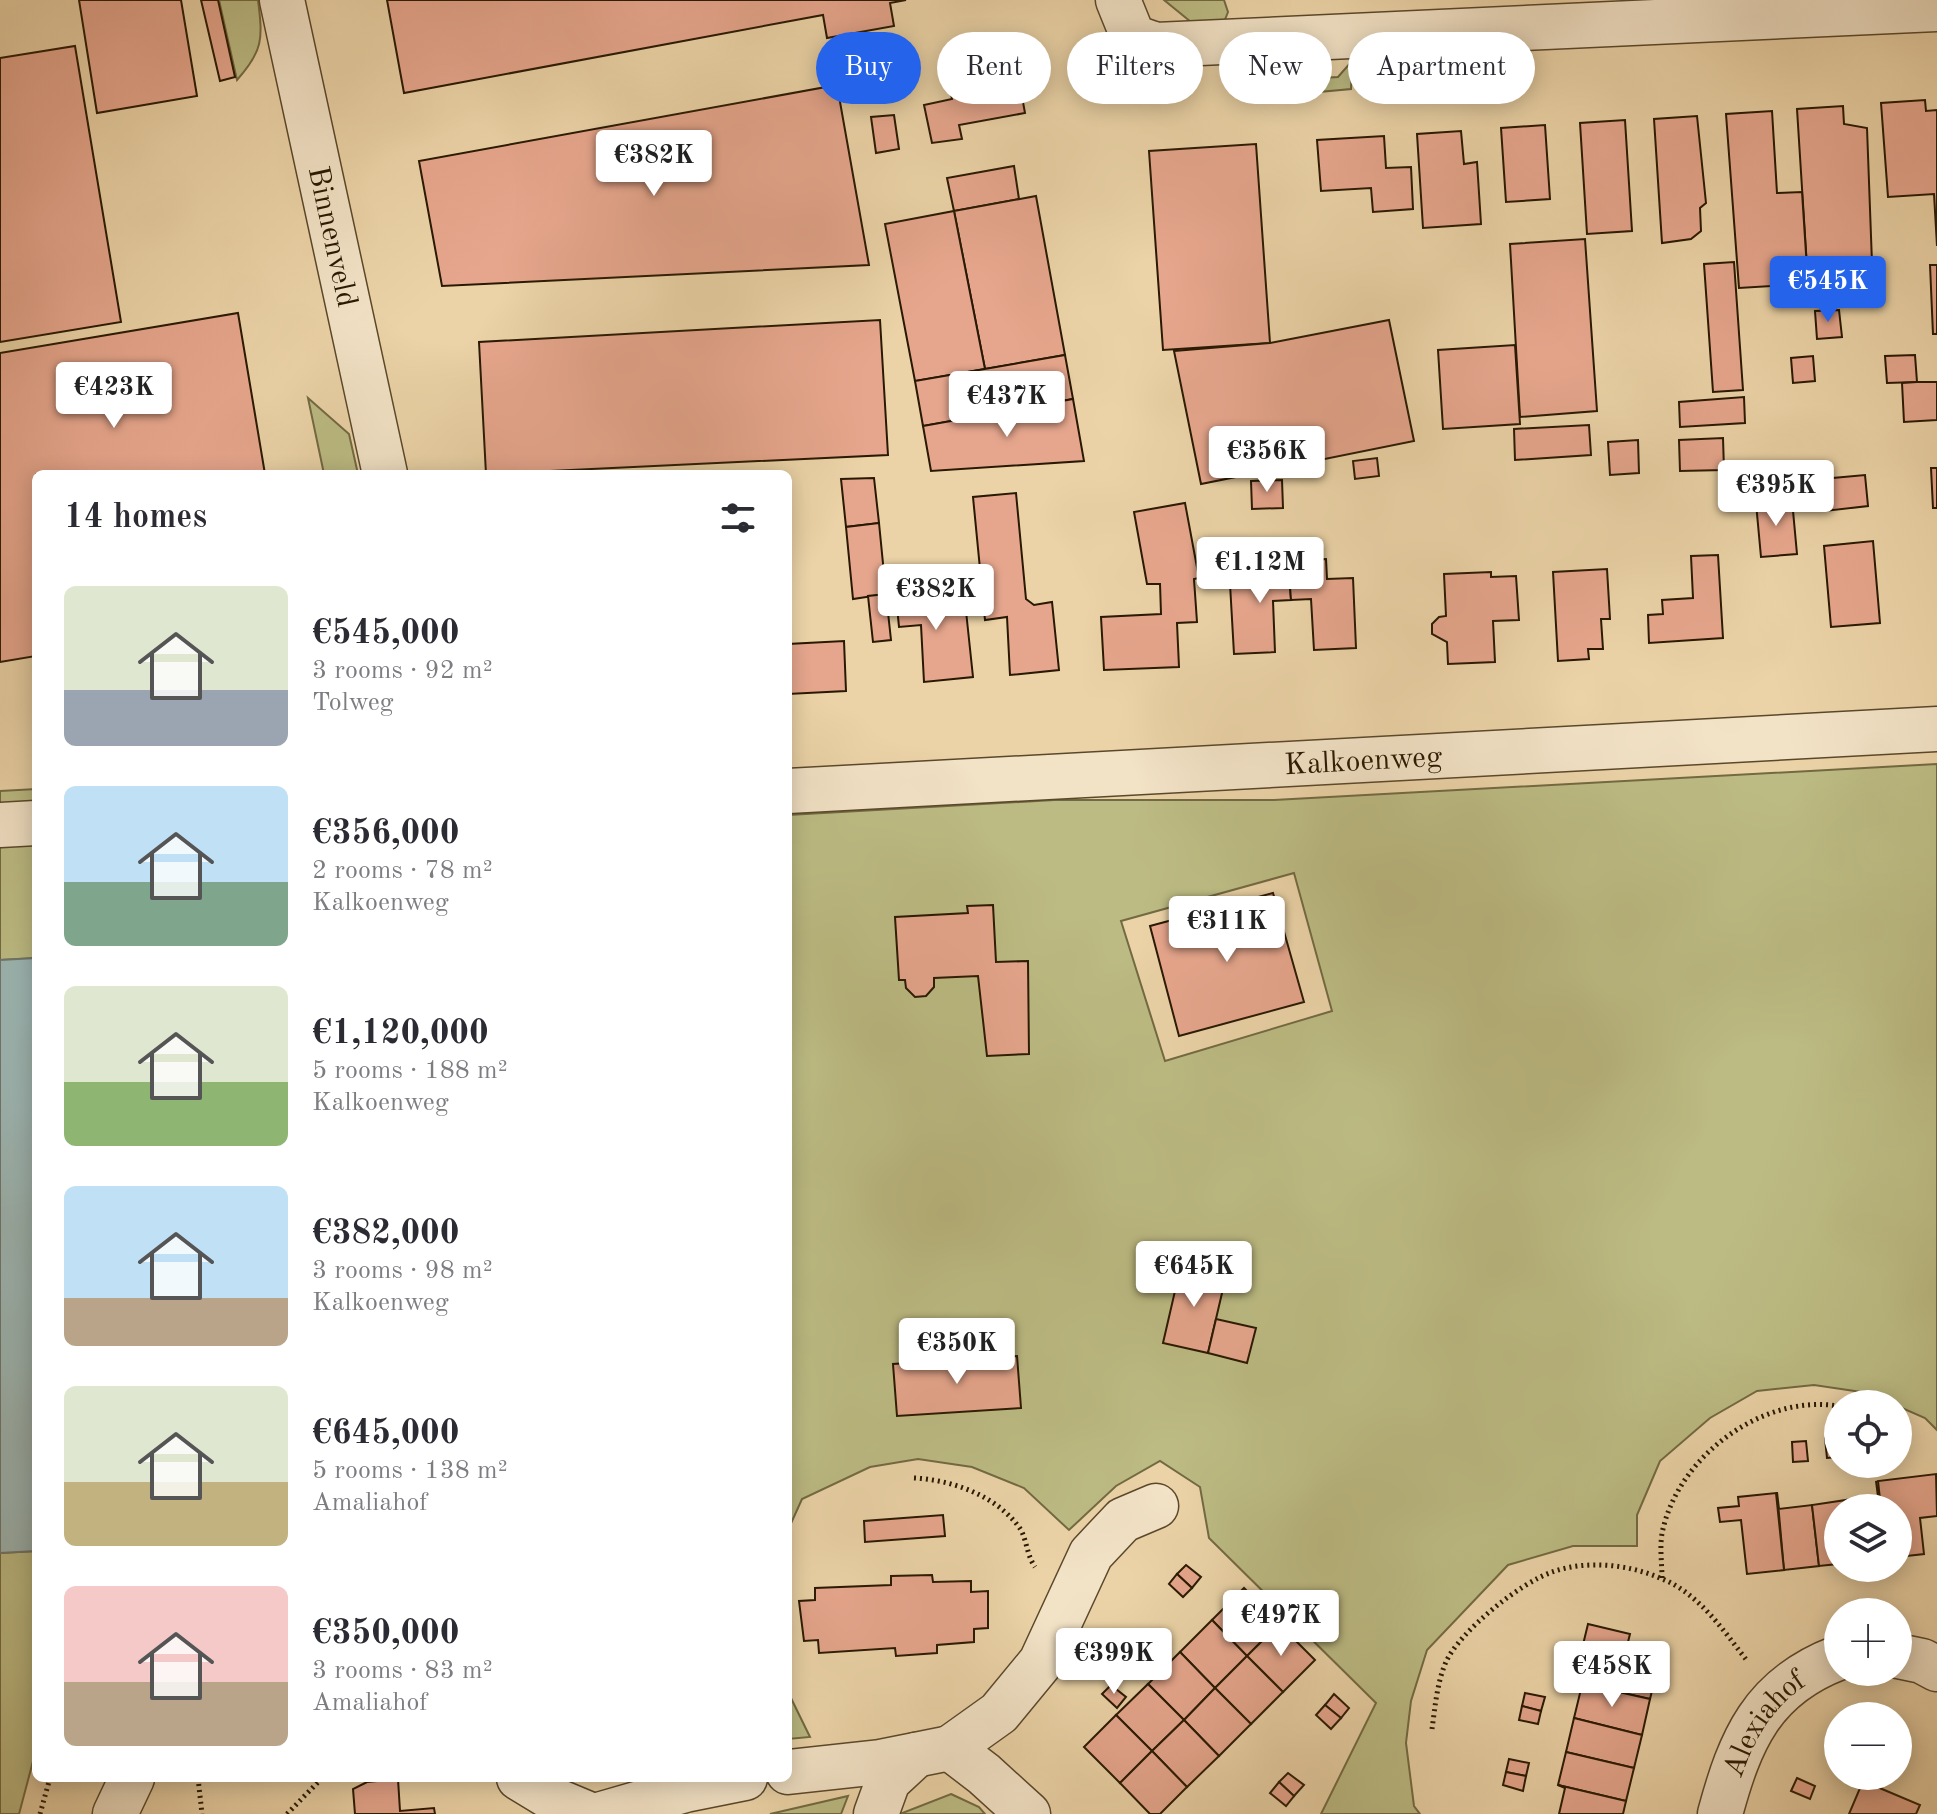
<!DOCTYPE html>
<html lang="en">
<head>
<meta charset="utf-8">
<style>
  :root { --surface:#fff; --page:#f7f7f7; --text:#2b2b33; --muted:#7c7c81; --accent:#2563eb }
  body { margin:0; font-family:"Old Standard TT",serif; background:var(--page); color:var(--text); height:100vh; display:flex; flex-direction:column; font-size:30px; white-space:nowrap }
  * { box-sizing:border-box; margin:0 }
  p { font-size:26px; color:var(--muted) }
  .icon { flex:none; width:44px; height:44px; fill:none; stroke:currentColor; stroke-width:2; stroke-linecap:round; stroke-linejoin:round }
  .map { position:relative; flex:1; overflow:hidden }
  .details { position:absolute; left:32px; top:470px; width:760px; height:1312px; display:flex; flex-direction:column; background:var(--surface); border-radius:12px; box-shadow:0 4px 20px #0003 }
  .details>* { flex:none }
  .banner { position:absolute; left:816px; top:32px; width:760px; height:72px; display:flex; gap:16px }
  .tools { position:absolute; left:1824px; top:1390px; display:grid; gap:16px }
  .tools a { display:grid; place-items:center; width:88px; height:88px; border-radius:50%; background:var(--surface); box-shadow:0 4px 20px #0003; font-size:40px }
  .price { position:absolute; translate:-50% -68px; padding:0 18px; border-radius:8px; background:#fff; color:#222; font-size:26px; line-height:52px; filter:drop-shadow(0 2px 4px #0008) }
  .price::after { content:''; position:absolute; left:50%; top:48px; width:24px; height:18px; margin-left:-12px; background:inherit; clip-path:polygon(0 0,100% 0,50% 100%) }
  .price.selected { background:var(--accent); color:#fff }
  ul { padding:0; list-style:none }
  li { display:flex; align-items:center; gap:24px; height:200px; padding:0 32px }
  li span { display:grid; place-items:center; flex:none; width:224px; height:160px; border-radius:12px; color:#555 }
  li>.icon { margin-inline-start:auto }
  span .icon { width:96px; height:96px; fill:#fffc; stroke-width:1 }
  li b { font-size:34px }
  h2 { display:flex; justify-content:space-between; align-items:center; height:96px; padding:0 32px; font-size:34px }
  .tag { padding:0 28px; border-radius:36px; background:var(--surface); box-shadow:0 4px 20px #0003; font-size:28px; line-height:72px }
  .tag.selected { background:var(--accent); color:#fff }
  .map>svg:first-child { display:block }
</style>
</head>
<body>
<div class="map">
<svg width="1937" height="1814" viewBox="0 0 1937 1814">
  <rect width="100%" height="100%" fill="#ebd3a7"/>
  <filter id="stains"><feTurbulence type="fractalNoise" baseFrequency=".0025" numOctaves="4"/><feColorMatrix values="0 0 0 0 .2 0 0 0 0 .09 0 0 0 0 .02 0 0 0 .5 -.17"/></filter>
  <radialGradient id="worn" r=".72"><stop offset=".6" stop-color="#630" stop-opacity="0"/><stop offset="1" stop-color="#630" stop-opacity=".3"/></radialGradient>
  <g fill="#bcbb83" stroke="#726a42" stroke-width="2" fill-rule="evenodd">
    <path d="M219,0H258C263,39 263,51 237,80Z"/>
    <path d="M1164,0H1224L1228,12L1224,22H1191Z"/>
    <path d="M1352,61L1351,89L1244,99L1234,69L1255,82L1338,77Z"/>
    <path d="M308,398L349,434L358,474H324Z"/>
    <path d="M1937,764V1430L1925,1418L1868,1393L1814,1385L1757,1391L1710,1418L1660,1461L1637,1515V1546H1573L1508,1565L1427,1650L1411,1701L1406,1743L1414,1806L1420,1814H1321L1376,1703L1209,1538L1200,1487L1160,1461L1116,1486L1069,1530L1024,1488L972,1467L918,1459L870,1467L802,1499L788,1530V815L1054,800H1274ZM1294,873L1332,1011L1165,1061L1121,921Z"/>
    <path d="M36,789V803L0,804V791Z"/>
    <path d="M36,843V958L0,960V845Z"/>
    <path d="M36,1551V1750L19,1814H0V1553Z"/>
    <path d="M788,1692L810,1737L788,1739Z"/>
    <path d="M951,1794L979,1807L985,1814H900Z"/>
    <path d="M848,1796L841,1814H770Z"/>
  </g>
  <path fill="#9cb5b2" stroke="#6e776c" stroke-width="2" d="M36,958V1551L0,1553V960Z"/>
  <g fill="#e6a68d" stroke="#291902" stroke-width="2">
    <path d="M79,0H181L197,96L97,113Z"/>
    <path d="M201,0H218L235,77L220,81Z"/>
    <path d="M387,0H906L890,3L894,26L827,38L823,15L404,93Z"/>
    <path d="M75,46L121,322L0,342V58Z"/>
    <path d="M1016,64L1025,113L959,125L962,139L932,143L924,105L952,99L948,77Z"/>
    <path d="M837,85L869,265L442,286L419,161Z"/>
    <path d="M1925,100L1926,111L1937,110V246L1934,194L1888,197L1881,103Z"/>
    <path d="M1843,106L1844,124L1867,128L1872,263L1807,267L1797,109Z"/>
    <path d="M1772,111L1777,193L1802,192L1808,284L1739,288L1726,114Z"/>
    <path d="M894,115L899,149L876,153L871,117Z"/>
    <path d="M1697,116L1706,203L1700,208L1701,231L1691,239L1662,243L1654,119Z"/>
    <path d="M1625,120L1632,231L1587,234L1580,123Z"/>
    <path d="M1545,125L1550,199L1506,202L1501,128Z"/>
    <path d="M1461,131L1464,164L1477,162L1481,224L1423,228L1417,134Z"/>
    <path d="M1384,136L1386,168L1411,167L1413,209L1373,212L1371,188L1321,191L1317,140Z"/>
    <path d="M1256,144L1270,343L1163,350L1149,151Z"/>
    <path d="M1014,166L1019,199L954,211L947,178Z"/>
    <path d="M1036,196L1065,355L985,369L954,211Z"/>
    <path d="M954,211L985,369L915,381L885,224Z"/>
    <path d="M1585,239L1597,411L1520,417L1510,244Z"/>
    <path d="M1734,262L1743,390L1713,392L1704,264Z"/>
    <path d="M1930,265H1937V334H1933Z"/>
    <path d="M1839,310L1842,337L1817,339L1815,311Z"/>
    <path d="M238,313L265,474H36V656L0,662V353Z"/>
    <path d="M880,320L888,455L486,474L479,342Z"/>
    <path d="M1389,320L1414,441L1201,484L1174,351L1270,343Z"/>
    <path d="M1515,345L1520,424L1443,429L1438,350Z"/>
    <path d="M1065,355L1073,399L923,426L915,381Z"/>
    <path d="M1915,355L1917,382L1887,383L1885,356Z"/>
    <path d="M1813,356L1815,381L1793,383L1791,358Z"/>
    <path d="M1917,382H1937V420L1904,422L1902,383Z"/>
    <path d="M1744,397L1745,423L1680,427L1679,402Z"/>
    <path d="M1073,399L1084,461L931,471L923,426Z"/>
    <path d="M1589,425L1591,455L1515,460L1514,429Z"/>
    <path d="M1723,438L1724,470L1680,471L1679,440Z"/>
    <path d="M1638,440L1639,473L1610,475L1608,442Z"/>
    <path d="M1377,458L1379,476L1355,479L1353,461Z"/>
    <path d="M1931,468H1937V508H1933Z"/>
    <path d="M1865,475L1868,506L1825,511L1822,479Z"/>
    <path d="M874,478L879,523L846,527L841,479Z"/>
    <path d="M1282,480L1283,508L1252,509L1251,481Z"/>
    <path d="M1016,493L1026,599L1034,605L1052,602L1059,670L1010,675L1007,617L985,620L973,497Z"/>
    <path d="M1792,500L1797,554L1761,557L1756,503Z"/>
    <path d="M1185,503L1199,578L1194,579L1197,622L1177,623L1179,667L1104,670L1101,617L1161,614L1160,584H1147L1134,512Z"/>
    <path d="M879,523L886,594L853,599L846,527Z"/>
    <path d="M1873,541L1880,623L1831,627L1824,546Z"/>
    <path d="M1288,546L1291,600L1273,601L1275,652L1234,654L1230,584L1255,582L1254,563L1277,561L1276,547Z"/>
    <path d="M1718,555L1723,638L1649,643L1648,615L1663,614L1662,600L1693,598L1691,556Z"/>
    <path d="M1326,559L1327,579L1353,578L1356,648L1314,650L1311,599L1291,600L1288,561Z"/>
    <path d="M1607,569L1610,619H1601L1603,649H1588L1589,659L1558,661L1553,572Z"/>
    <path d="M1491,572V577L1516,576L1519,620L1493,621L1495,662L1448,664L1447,642L1432,634V624L1439,617L1446,616L1444,574Z"/>
    <path d="M938,582L940,606L948,612L966,611L973,677L924,682L921,625L899,627L895,586Z"/>
    <path d="M886,594L891,640L873,642L868,596Z"/>
    <path d="M844,641L846,691L788,694V644Z"/>
    <path d="M1273,893L1304,1002L1179,1036L1150,926Z"/>
    <path d="M993,905L996,962L1028,961L1029,1054L987,1056L978,976L934,978V987L926,996L915,997L906,988L905,980H899L895,917L968,913L967,906Z"/>
    <path d="M1181,1265L1226,1276L1208,1353L1163,1343Z"/>
    <path d="M1216,1319L1256,1328L1247,1363L1208,1353Z"/>
    <path d="M1017,1356L1021,1408L897,1416L893,1364Z"/>
    <path d="M1838,1436V1457L1827,1458L1825,1438Z"/>
    <path d="M1806,1441L1808,1461L1793,1462L1792,1442Z"/>
    <path d="M1936,1474L1937,1516L1920,1518L1924,1554L1898,1557V1508H1881L1878,1481Z"/>
    <path d="M1876,1481L1881,1508H1846V1500L1878,1497Z"/>
    <path d="M1777,1492L1779,1509L1812,1505L1819,1566L1784,1570Z"/>
    <path d="M1776,1493L1784,1570L1747,1574L1741,1520L1720,1522L1718,1508L1739,1506L1738,1497Z"/>
    <path d="M1846,1500V1508H1838V1564L1819,1566L1812,1505Z"/>
    <path d="M943,1515L945,1536L865,1542L864,1521Z"/>
    <path d="M1186,1565L1201,1577L1192,1588L1177,1574Z"/>
    <path d="M1177,1574L1192,1588L1183,1597L1169,1584Z"/>
    <path d="M932,1575L933,1582L971,1581V1592L988,1591V1628L974,1629V1642L937,1645V1653L896,1656L895,1648L819,1653L818,1640L804,1641L799,1601L815,1600V1588L891,1585V1576Z"/>
    <path d="M1244,1588L1279,1624L1247,1656L1212,1620Z"/>
    <path d="M1212,1620L1247,1656L1215,1688L1180,1652Z"/>
    <path d="M1279,1624L1315,1660L1283,1692L1247,1656Z"/>
    <path d="M1588,1624L1630,1634L1625,1654L1659,1662L1650,1699L1574,1682Z"/>
    <path d="M1140,1641L1155,1655L1147,1665L1132,1651Z"/>
    <path d="M1132,1651L1147,1665L1138,1675L1122,1662Z"/>
    <path d="M1180,1652L1215,1688L1184,1720L1148,1684Z"/>
    <path d="M1247,1656L1283,1692L1251,1724L1215,1688Z"/>
    <path d="M1574,1682L1650,1699L1642,1735L1574,1718L1582,1685Z"/>
    <path d="M1148,1684L1184,1720L1152,1751L1116,1715Z"/>
    <path d="M1111,1685L1126,1697L1117,1708L1102,1694Z"/>
    <path d="M1215,1688L1251,1724L1219,1756L1184,1720Z"/>
    <path d="M1525,1693L1545,1697L1541,1711L1522,1706Z"/>
    <path d="M1334,1694L1349,1708L1341,1718L1325,1705Z"/>
    <path d="M1325,1705L1341,1718L1331,1729L1316,1715Z"/>
    <path d="M1522,1706L1541,1711L1538,1724L1519,1720Z"/>
    <path d="M1116,1715L1152,1751L1120,1783L1084,1747Z"/>
    <path d="M1574,1718L1642,1735L1634,1768L1566,1752Z"/>
    <path d="M1184,1720L1219,1756L1187,1787L1152,1751Z"/>
    <path d="M1152,1751L1187,1787L1160,1814H1150L1120,1783Z"/>
    <path d="M1566,1752L1634,1768L1626,1801L1558,1785Z"/>
    <path d="M1509,1759L1529,1763L1526,1776L1506,1772Z"/>
    <path d="M1506,1772L1526,1776L1523,1791L1503,1785Z"/>
    <path d="M1288,1773L1304,1785L1294,1796L1279,1782Z"/>
    <path d="M1797,1778L1815,1786L1810,1799L1791,1791Z"/>
    <path d="M398,1779L400,1811L434,1808L435,1814H355L353,1789L367,1782Z"/>
    <path d="M1863,1781L1920,1805L1916,1814H1849Z"/>
    <path d="M1279,1782L1294,1796L1286,1806L1270,1793Z"/>
    <path d="M1558,1785L1626,1801L1623,1814H1559L1565,1788Z"/>
  </g>
  <g fill="none" stroke-linecap="round" stroke-linejoin="round">
    <g stroke="#5a482b" stroke-width="47">
      <g id="minor">
        <path id="s1" d="M282,0L385,474"/>
        <path d="M1118,0L1133,37L1156,45L1937,9"/>
        <path id="s2" d="M788,791L1937,729"/>
        <path d="M0,825L36,823"/>
        <path d="M1898,1656L1922,1661L1937,1669"/>
        <path d="M788,1772L880,1762L950,1748"/>
        <path d="M519,1778L557,1801L588,1814"/>
        <path d="M115,1814L132,1778"/>
        <path d="M602,1814L685,1790L745,1778"/>
        <path d="M876,1814L888,1781L916,1755"/>
        <path d="M1028,1814L984,1774L950,1748L999,1713L1041,1662L1091,1554L1123,1520L1156,1506"/>
        <path id="s3" d="M1720,1814C1740,1740 1762,1687 1838,1658"/>
      </g>
    </g>
    <g stroke="#291902" stroke-width="5" stroke-dasharray="2 4" stroke-linecap="butt">
      <path d="M914,1478C952,1480 995,1495 1019,1527C1027,1538 1026,1554 1035,1567"/>
      <path d="M1662,1578C1662,1563 1659,1544 1663,1529C1680,1455 1763,1394 1838,1406"/>
      <path d="M1432,1729C1435,1708 1437,1682 1446,1662C1460,1631 1520,1583 1552,1572C1586,1560 1627,1564 1660,1578C1699,1593 1723,1630 1748,1662"/>
      <path d="M198,1778L202,1814"/>
      <path d="M40,1814L50,1778"/>
      <path d="M287,1814L322,1778"/>
    </g>
    <use href="#minor" stroke="#f2e2c6" stroke-width="44"/>
  </g>
  <g text-anchor="middle" stroke-width="7" stroke-linejoin="round" paint-order="stroke">
    <g font-size="30" fill="#291902" stroke="#f2e2c6">
      <text dy="10" stroke="none"><textPath href="#s1" startOffset="242">Binnenveld</textPath></text>
      <text dy="10" stroke="none"><textPath href="#s2" startOffset="576">Kalkoenweg</textPath></text>
      <text dy="10" stroke="none"><textPath href="#s3" startOffset="102">Alexiahof</textPath></text>
    </g>
  </g>
  <rect width="100%" height="100%" filter="url(#stains)"/>
  <rect width="100%" height="100%" fill="url(#worn)"/>
</svg>
<div class="tools">
<a><svg class="icon" aria-label="locate" viewBox="0 0 24 24"><circle cx="12" cy="12" r="6"/><path d="M12 2v4M12 18v4M2 12h4M18 12h4"/></svg></a>
<a><svg class="icon" aria-label="layers" viewBox="0 0 24 24"><path d="M12 4l9 5-9 5-9-5zM3 14l9 5 9-5"/></svg></a>
<a>+</a>
<a>−</a>
</div>
<b class="price" style="left:654px;top:198px">€382K</b>
<b class="price selected" style="left:1828px;top:324px">€545K</b>
<b class="price" style="left:114px;top:430px">€423K</b>
<b class="price" style="left:1007px;top:439px">€437K</b>
<b class="price" style="left:1267px;top:494px">€356K</b>
<b class="price" style="left:1776px;top:528px">€395K</b>
<b class="price" style="left:1260px;top:605px">€1.12M</b>
<b class="price" style="left:936px;top:632px">€382K</b>
<b class="price" style="left:1227px;top:964px">€311K</b>
<b class="price" style="left:1194px;top:1309px">€645K</b>
<b class="price" style="left:957px;top:1386px">€350K</b>
<b class="price" style="left:1281px;top:1658px">€497K</b>
<b class="price" style="left:1114px;top:1696px">€399K</b>
<b class="price" style="left:1612px;top:1709px">€458K</b>
<div class="banner">
<a class="tag selected">Buy</a>
<a class="tag">Rent</a>
<a class="tag">Filters</a>
<a class="tag">New</a>
<a class="tag">Apartment</a>
</div>
<section class="details">
<h2>14 homes<svg class="icon" aria-label="filters" viewBox="0 0 24 24"><path d="M4 7h16M4 17h16"/><circle cx="9" cy="7" r="2"/><circle cx="15" cy="17" r="2"/></svg></h2>
<ul>
<li><span style="background:linear-gradient(#dfe7d0 65%,#9aa5b1 0)"><svg class="icon" aria-label="home" viewBox="0 0 24 24"><path d="M3 11l9-7 9 7M6 9v11h12V9"/></svg></span><div><b>€545,000</b><p>3 rooms · 92 m²</p><p>Tolweg</p></div></li>
<li><span style="background:linear-gradient(#bfe0f5 60%,#7fa58c 0)"><svg class="icon" aria-label="home" viewBox="0 0 24 24"><path d="M3 11l9-7 9 7M6 9v11h12V9"/></svg></span><div><b>€356,000</b><p>2 rooms · 78 m²</p><p>Kalkoenweg</p></div></li>
<li><span style="background:linear-gradient(#dfe7d0 60%,#8fb573 0)"><svg class="icon" aria-label="home" viewBox="0 0 24 24"><path d="M3 11l9-7 9 7M6 9v11h12V9"/></svg></span><div><b>€1,120,000</b><p>5 rooms · 188 m²</p><p>Kalkoenweg</p></div></li>
<li><span style="background:linear-gradient(#bfe0f5 70%,#b9a48a 0)"><svg class="icon" aria-label="home" viewBox="0 0 24 24"><path d="M3 11l9-7 9 7M6 9v11h12V9"/></svg></span><div><b>€382,000</b><p>3 rooms · 98 m²</p><p>Kalkoenweg</p></div></li>
<li><span style="background:linear-gradient(#dfe7d0 60%,#c2b280 0)"><svg class="icon" aria-label="home" viewBox="0 0 24 24"><path d="M3 11l9-7 9 7M6 9v11h12V9"/></svg></span><div><b>€645,000</b><p>5 rooms · 138 m²</p><p>Amaliahof</p></div></li>
<li><span style="background:linear-gradient(#f6c9c9 60%,#b9a48a 0)"><svg class="icon" aria-label="home" viewBox="0 0 24 24"><path d="M3 11l9-7 9 7M6 9v11h12V9"/></svg></span><div><b>€350,000</b><p>3 rooms · 83 m²</p><p>Amaliahof</p></div></li>
</ul>
</section>
</div>
</body>
</html>
